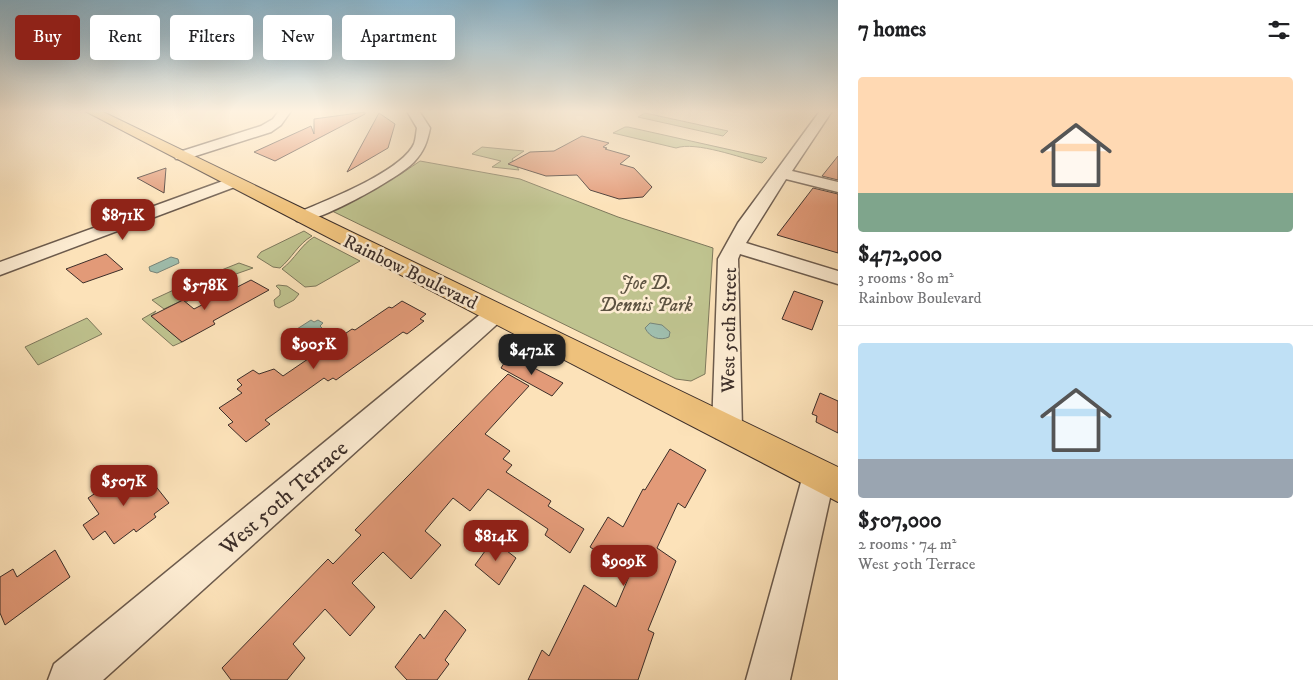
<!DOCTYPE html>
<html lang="en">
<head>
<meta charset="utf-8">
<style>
  :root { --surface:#fff; --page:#f6f6f6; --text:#202124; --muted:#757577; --line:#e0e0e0; --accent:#8f2418 }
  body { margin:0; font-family:"IM FELL DW Pica",serif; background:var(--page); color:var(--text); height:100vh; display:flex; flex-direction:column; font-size:19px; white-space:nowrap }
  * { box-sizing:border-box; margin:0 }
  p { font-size:16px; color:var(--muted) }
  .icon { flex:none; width:28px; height:28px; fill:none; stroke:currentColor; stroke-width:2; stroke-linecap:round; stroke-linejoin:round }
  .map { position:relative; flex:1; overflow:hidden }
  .panel { display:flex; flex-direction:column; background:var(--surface); width:475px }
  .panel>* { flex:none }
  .hud { position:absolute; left:15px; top:15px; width:475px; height:45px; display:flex; gap:10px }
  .price { position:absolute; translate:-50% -42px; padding:0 11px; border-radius:10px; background:var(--accent); color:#fff; font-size:16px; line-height:32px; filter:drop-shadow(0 1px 2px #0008) }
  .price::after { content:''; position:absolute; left:50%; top:30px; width:15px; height:11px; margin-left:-8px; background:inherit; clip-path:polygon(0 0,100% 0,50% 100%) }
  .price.current { background:#222; color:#fff }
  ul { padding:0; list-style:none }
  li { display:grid; align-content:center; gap:10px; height:265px; padding:0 20px }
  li+li { border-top:1px solid var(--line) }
  li span { display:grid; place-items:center; height:155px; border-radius:5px; color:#555 }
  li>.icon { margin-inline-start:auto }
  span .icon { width:90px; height:90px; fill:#fffc; stroke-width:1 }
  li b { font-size:21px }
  h2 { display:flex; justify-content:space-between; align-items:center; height:60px; padding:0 20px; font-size:21px }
  .pill { padding:0 18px; border-radius:5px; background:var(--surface); box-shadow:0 5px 20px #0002; font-size:18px; line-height:45px }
  .pill.current { background:var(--accent); color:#fff }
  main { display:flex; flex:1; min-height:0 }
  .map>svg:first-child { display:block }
</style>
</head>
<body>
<main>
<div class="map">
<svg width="838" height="680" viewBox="0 0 838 680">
  <rect width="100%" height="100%" fill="#fce2b9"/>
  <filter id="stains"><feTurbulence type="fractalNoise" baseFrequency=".004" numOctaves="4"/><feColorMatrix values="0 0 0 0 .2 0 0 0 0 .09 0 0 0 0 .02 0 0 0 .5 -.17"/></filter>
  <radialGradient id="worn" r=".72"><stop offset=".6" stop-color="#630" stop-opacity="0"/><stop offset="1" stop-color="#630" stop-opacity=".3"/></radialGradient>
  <g fill="#bfc38f" stroke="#7e785c">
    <path d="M645,113L728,131L723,136L638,117Z"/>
    <path d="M625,127H628L767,158L762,163C741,158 696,141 676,148L613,133Z"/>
    <path d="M482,147L524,151L512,159L519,170L492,167L501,161L472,154Z"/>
    <path d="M420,161L520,179L618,217L713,248L705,374L691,381L676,379L330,210L401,174Z"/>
    <path d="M304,231L312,236C298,244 292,258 280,268L273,267L257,257L261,252Z"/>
    <path d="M314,237L360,261L316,286L305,287L282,269C295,259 301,245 314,237Z"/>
    <path d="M239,263L253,268L233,275L232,278L197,297L185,288L184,285Z"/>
    <path d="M278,285L287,286L299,294L294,300L279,308L275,306L274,300L280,295V290L276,286Z"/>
    <path d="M178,288L193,298L186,302L183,300L164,309L152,300Z"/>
    <path d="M156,311L152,316L182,342L173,346L142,319Z"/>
    <path d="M87,318L102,334L38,365L25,347Z"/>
  </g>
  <g fill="#9fbeae" stroke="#778479">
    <path d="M171,257L178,259L179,263L157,273L150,271L149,267Z"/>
    <path d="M311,320L314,322L318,320L323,323L320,326L322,328L297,344L287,340L289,338L286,336Z"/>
    <path d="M650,323L662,325L670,332L669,337C660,341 650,338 645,328Z"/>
  </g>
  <g fill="#e29a78" stroke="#3c2e29">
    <path d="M365,112V114L275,161L254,152L311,126L314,134V119Z"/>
    <path d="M379,113L395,124L388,148L347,172Z"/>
    <path d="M582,136L609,143L603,147L607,148L605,149L630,156L620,164L634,168L652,187L643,197L619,199L590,190L577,175L546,176L508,164L530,152L554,151Z"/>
    <path d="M838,156V180L822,176Z"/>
    <path d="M166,168L164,193L137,178Z"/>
    <path d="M813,188L838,194V253L777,235Z"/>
    <path d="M106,254L123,269L83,283L66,269Z"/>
    <path d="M251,280L269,290L213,321L215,324L182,342L151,316L183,300L194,309Z"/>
    <path d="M794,291L823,301L812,330L782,319Z"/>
    <path d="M402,301L426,314L420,319L424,321L407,334L403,332L336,380L333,378L328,381L324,378L265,420L270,424L246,442L228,425L233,422L219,408L242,393L237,389L242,385L237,380L253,370L259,374L274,369L283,376L352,329L355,330L389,307L392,308Z"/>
    <path d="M509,355L563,383L552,396L501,368Z"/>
    <path d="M508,374L529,386L485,434L510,451L503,459L512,465L506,472L551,501L548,506L584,529L570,553L545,535L548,529L488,489L470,511L453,498L425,531L441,545L411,579L383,552L352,583L375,607L350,636L325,609L293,644L305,658L287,680H231L222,668L328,559L333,564L361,535L355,530Z"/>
    <path d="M820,393L838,401V433L816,422L817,416L812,414Z"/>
    <path d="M670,449L706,470L685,508L678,503L657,548L676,561L648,630L654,633L638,680H528L542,650L549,656L584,585L616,607L630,574L590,547L608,517L623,527L643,489L645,490Z"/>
    <path d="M131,470L142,485L150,479L169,503L154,514L156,517L136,532L134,529L114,544L105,531L93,540L83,525L99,514L88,498Z"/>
    <path d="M493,540L516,558L499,585L475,565Z"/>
    <path d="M55,550L70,577L5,625L0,613V577L13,569L17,577Z"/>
    <path d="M445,610L466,630L445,660L449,664L437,680H407L395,667L420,634L424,639Z"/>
  </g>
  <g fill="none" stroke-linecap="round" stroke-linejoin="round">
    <g stroke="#6c5b4d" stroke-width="3">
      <g id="street">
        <path d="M279,111H291L281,125L271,132L186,159H176L174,156L176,153L261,126L273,119Z"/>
        <path d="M407,111H419L430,128C427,143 424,151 414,162C399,178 315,225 297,221L294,217L297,213C325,201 401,172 414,144C416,139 416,133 417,128Z"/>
        <path d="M820,111H832L792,171L838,182V192L786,179L746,243L838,271V284L740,254L738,259L742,429L738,438L727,441L716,438L712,429L718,259L738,223Z"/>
        <path d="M234,177L242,182L240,185L0,275V262Z"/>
        <path d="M496,306L504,308L508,313L504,318L103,680H48L54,664L488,308Z"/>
        <path d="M819,460L831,465L835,475L790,680H746L803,475L807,465Z"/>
      </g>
    </g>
    <g stroke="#3c2e29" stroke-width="2">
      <path id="primary" d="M85,111H101L838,467V502Z"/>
    </g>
    <use href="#street" fill="#fdecd2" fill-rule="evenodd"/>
    <use href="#primary" fill="#eec17c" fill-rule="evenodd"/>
  </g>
  <linearGradient id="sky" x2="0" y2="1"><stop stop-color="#8bb8d1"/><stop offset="0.54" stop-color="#fef2e0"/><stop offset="1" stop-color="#fef2e0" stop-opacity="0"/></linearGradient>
  <rect width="838" height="206" fill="url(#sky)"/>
  <g text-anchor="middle" stroke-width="5" stroke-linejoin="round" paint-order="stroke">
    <g font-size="19" fill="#3c2e29" stroke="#fdecd2">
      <text transform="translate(411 271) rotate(26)" y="7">Rainbow Boulevard</text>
      <text transform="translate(728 330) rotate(-89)" y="7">West 50th Street</text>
    </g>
    <g font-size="19" font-style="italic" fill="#5d5342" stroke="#fdecd2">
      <text x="646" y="289">Joe D.<tspan x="646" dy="22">Dennis Park</tspan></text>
    </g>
    <g font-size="22" fill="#3c2e29" stroke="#fdecd2">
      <text transform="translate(283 497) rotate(-41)" y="8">West 50th Terrace</text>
    </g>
  </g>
  <rect width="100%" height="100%" filter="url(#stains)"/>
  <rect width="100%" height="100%" fill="url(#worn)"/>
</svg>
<b class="price" style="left:123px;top:241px">$871K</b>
<b class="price" style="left:205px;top:311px">$578K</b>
<b class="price" style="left:314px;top:370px">$905K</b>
<b class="price current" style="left:532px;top:376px">$472K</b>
<b class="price" style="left:124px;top:507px">$507K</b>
<b class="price" style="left:496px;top:562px">$814K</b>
<b class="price" style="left:624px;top:587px">$909K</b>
<div class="hud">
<a class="pill current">Buy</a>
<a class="pill">Rent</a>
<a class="pill">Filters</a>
<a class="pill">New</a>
<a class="pill">Apartment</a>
</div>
</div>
<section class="panel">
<h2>7 homes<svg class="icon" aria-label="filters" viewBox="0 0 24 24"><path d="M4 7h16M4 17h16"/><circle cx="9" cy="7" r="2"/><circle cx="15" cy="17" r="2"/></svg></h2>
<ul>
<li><span style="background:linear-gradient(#ffd9b3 75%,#7fa58c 0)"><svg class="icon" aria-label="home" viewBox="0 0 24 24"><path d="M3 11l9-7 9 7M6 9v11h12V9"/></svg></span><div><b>$472,000</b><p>3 rooms · 80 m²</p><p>Rainbow Boulevard</p></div></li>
<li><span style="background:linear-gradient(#bfe0f5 75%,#9aa5b1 0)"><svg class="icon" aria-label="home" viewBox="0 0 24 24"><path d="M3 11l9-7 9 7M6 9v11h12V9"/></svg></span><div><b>$507,000</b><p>2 rooms · 74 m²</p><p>West 50th Terrace</p></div></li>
</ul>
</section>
</main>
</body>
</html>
